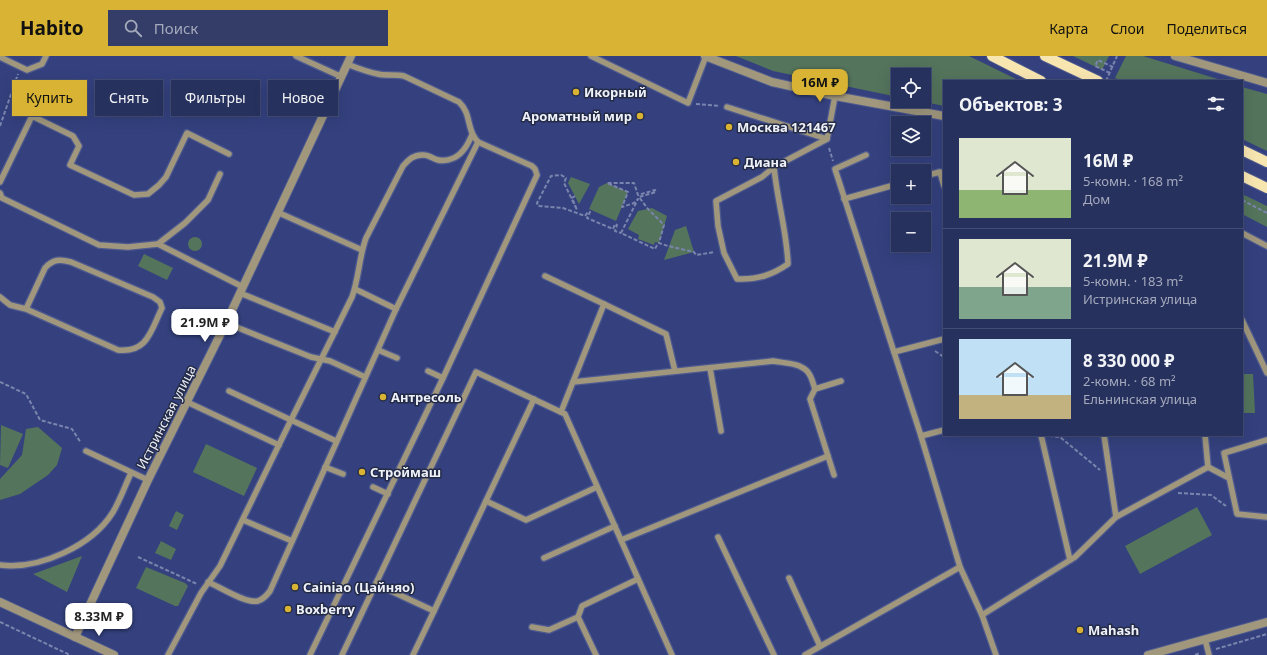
<!DOCTYPE html>
<html lang="ru">
<head>
<meta charset="utf-8">
<style>
  :root { --surface:#27315e; --page:#333d67; --text:#f1f3f6; --muted:#a4a9bc; --line:#434c73; --accent:#d9b434 }
  body { margin:0; font-family:"Noto Sans",sans-serif; background:var(--page); color:var(--text); height:100vh; display:flex; flex-direction:column; font-size:15px; white-space:nowrap }
  * { box-sizing:border-box; margin:0 }
  p { font-size:13px; color:var(--muted) }
  .icon { flex:none; width:22px; height:22px; fill:none; stroke:currentColor; stroke-width:2; stroke-linecap:round; stroke-linejoin:round }
  .map { position:relative; flex:1; overflow:hidden }
  .sheet { position:absolute; left:943px; top:24px; width:300px; height:356px; display:flex; flex-direction:column; background:var(--surface); border-radius:0px; box-shadow:0 4px 16px #0002,0 0 0 1px var(--line) }
  .sheet>* { flex:none }
  .hud { position:absolute; left:12px; top:24px; width:380px; height:36px; display:flex; gap:8px }
  .tools { position:absolute; left:891px; top:12px; display:grid; gap:8px }
  .tools a { display:grid; place-items:center; width:40px; height:40px; border-radius:0px; background:var(--surface); box-shadow:0 4px 16px #0002,0 0 0 1px var(--line); font-size:20px }
  .price { position:absolute; translate:-50% -34px; padding:0 9px; border-radius:8px; background:#fff; color:#222; font-size:13px; line-height:26px; filter:drop-shadow(0 1px 2px #0008) }
  .price::after { content:''; position:absolute; left:50%; top:24px; width:12px; height:9px; margin-left:-6px; background:inherit; clip-path:polygon(0 0,100% 0,50% 100%) }
  .price.on { background:var(--accent); color:#111 }
  ul { padding:0; list-style:none }
  li { display:flex; align-items:center; gap:12px; height:100px; padding:0 16px }
  li+li { border-top:1px solid var(--line) }
  li span { display:grid; place-items:center; flex:none; width:112px; height:80px; border-radius:0px; color:#555 }
  li>.icon { margin-inline-start:auto }
  span .icon { width:48px; height:48px; fill:#fffc; stroke-width:1 }
  li b { font-size:17px }
  h2 { display:flex; justify-content:space-between; align-items:center; height:48px; padding:0 16px; font-size:17px }
  .pill { padding:0 14px; border-radius:0px; background:var(--surface); box-shadow:0 4px 16px #0002,0 0 0 1px var(--line); font-size:14px; line-height:36px }
  .pill.on { background:var(--accent); color:#111 }
  header { display:flex; align-items:center; gap:24px; box-sizing:border-box; height:56px; padding:0 20px; background:var(--accent); color:#111 }
  header strong { font-size:19px }
  nav { display:flex; gap:22px; margin-inline-start:auto; font-size:14px }
  .search { width:280px; height:36px; background:var(--page); display:flex; align-items:center; gap:10px; box-sizing:border-box; padding:0 14px; border-radius:0px; color:var(--muted); font-size:15px }
  .map>svg:first-child { display:block }
</style>
</head>
<body>
<header>
<strong>Habito</strong>
<div class="search"><svg class="icon" aria-label="search" viewBox="0 0 24 24"><circle cx="10" cy="10" r="6"/><path d="M15 15l6 6"/></svg>Поиск</div>
<nav><a>Карта</a><a>Слои</a><a>Поделиться</a></nav>
</header>
<div class="map">
<svg width="1267" height="599" viewBox="0 0 1267 599">
  <rect width="100%" height="100%" fill="#34417e"/>
  <g fill="#54745c">
    <path d="M736,0H969L1020,25H944V50L920,45H924V19H898V41L773,15Z"/>
    <path d="M1073,0H1109L1102,14Z"/>
    <path d="M1126,0H1143L1224,25H1122L1115,22Z"/>
    <path d="M1242,31L1267,38V95L1242,83Z"/>
    <path d="M571,121L590,128L579,148L568,127Z"/>
    <path d="M607,127L628,136L616,165L589,153L599,131Z"/>
    <path d="M1242,138L1267,150V171L1242,158Z"/>
    <path d="M652,152L667,160L659,187L655,186L654,189L638,183L639,179L628,173L638,155Z"/>
    <path d="M686,170L694,196L664,204L675,174Z"/>
    <circle cx="195" cy="188" r="7"/>
    <path d="M144,198L173,212L167,224L138,210Z"/>
    <path d="M1242,318H1253L1255,357H1242Z"/>
    <path d="M1,369L23,378L8,412L0,409Z"/>
    <path d="M38,371L62,392L57,409L48,419L20,438L0,444V423L22,399L26,373Z"/>
    <path d="M206,388L257,412L244,440L193,416Z"/>
    <path d="M1197,451L1212,479L1140,518L1125,490Z"/>
    <path d="M176,455L184,459L177,474L169,470Z"/>
    <path d="M161,485L176,493L171,504L155,497Z"/>
    <path d="M82,500L67,536L33,518Z"/>
    <path d="M146,511L185,527L188,530L178,550H175L136,532Z"/>
  </g>
  <g fill="none" stroke-linecap="round" stroke-linejoin="round">
    <g stroke="#4e5a8f" stroke-width="8">
      <g id="service">
        <path d="M296,0L342,21"/>
        <path d="M591,0L688,47L706,0"/>
        <path d="M0,1L27,14L42,8L46,0"/>
        <path d="M727,51L827,83"/>
        <path d="M866,99L835,113L921,380L960,511L982,559L996,599"/>
        <path d="M774,111C777,144 787,176 788,208C772,219 757,224 737,223L724,197L718,170L716,145L762,121L774,111L827,83L835,40"/>
        <path d="M220,118L208,144L185,167L158,188L243,231"/>
        <path d="M924,120L940,116L944,130"/>
        <path d="M0,126L32,60L73,80L79,90L70,109L134,139L148,138L159,129L166,121L187,77L229,98"/>
        <path d="M0,137L2,142L99,189L128,191L158,188"/>
        <path d="M844,143L898,128"/>
        <path d="M277,156L362,194"/>
        <path d="M1242,177L1267,190"/>
        <path d="M545,220L604,248L561,356"/>
        <path d="M355,233L396,253"/>
        <path d="M240,237L335,276"/>
        <path d="M0,241L10,249L26,253L118,294C148,297 151,274 162,252L160,246L153,241L71,206C60,203 53,203 45,212L26,253"/>
        <path d="M604,248L666,278L675,315"/>
        <path d="M1242,264L1267,317"/>
        <path d="M226,267L311,301L330,305L365,321"/>
        <path d="M378,294L397,302"/>
        <path d="M894,296L944,283"/>
        <path d="M710,312L721,375"/>
        <path d="M428,315L443,322"/>
        <path d="M573,326L773,305C784,307 799,307 807,315C812,320 813,328 815,333L810,343L834,419"/>
        <path d="M815,333L841,325"/>
        <path d="M229,335L336,385"/>
        <path d="M187,346L279,389"/>
        <path d="M1041,379L1070,504"/>
        <path d="M1104,379L1116,461"/>
        <path d="M1205,379L1208,411"/>
        <path d="M921,380L944,374"/>
        <path d="M1267,384L1224,397L1237,458L1267,461"/>
        <path d="M86,395L148,424"/>
        <path d="M325,411L343,418"/>
        <path d="M373,431L388,438"/>
        <path d="M486,445L526,464L597,431"/>
        <path d="M243,464L292,485"/>
        <path d="M718,481L774,599"/>
        <path d="M621,484L828,400"/>
        <path d="M544,502L615,470"/>
        <path d="M0,509C39,514 92,490 113,456C120,444 125,430 131,417"/>
        <path d="M789,522L820,590"/>
        <path d="M208,526C220,531 246,548 258,545C264,543 267,539 270,535L396,253L478,86"/>
        <path d="M376,528L434,555L534,343"/>
        <path d="M982,559L1075,501L1116,461L1208,411L1229,422"/>
        <path d="M532,571L549,574L578,561"/>
        <path d="M1205,583L1209,599"/>
        <path d="M168,599L201,537L220,510L291,364L352,241C359,222 359,201 366,182L403,110C408,104 414,98 424,99C429,99 433,103 438,104C449,106 459,101 465,92C468,88 470,83 472,79"/>
        <path d="M310,599L443,322L537,119L535,113L532,110L478,86C466,74 472,58 459,46L404,20C395,18 386,20 378,18C367,16 357,12 347,8"/>
        <path d="M342,599L476,316L565,358L672,599"/>
        <path d="M413,599L434,555"/>
        <path d="M596,599L578,561L582,550L638,523"/>
        <path d="M805,599L960,511"/>
      </g>
    </g>
    <g stroke="#4e5a8f" stroke-width="10">
      <g id="minor">
        <path d="M705,0L772,26L835,40L944,60"/>
        <path d="M75,581L148,424L226,267L351,0"/>
        <path d="M1148,599L1267,566"/>
      </g>
    </g>
    <g stroke="#4e5a8f" stroke-width="10">
      <g id="tertiary">
        <path d="M1175,0L1267,27"/>
        <path d="M0,546L114,599"/>
      </g>
    </g>
    <g stroke="#4e5a8f" stroke-width="12">
      <g id="primary">
        <path d="M992,0L1041,25"/>
        <path d="M1045,0L1098,25"/>
        <path d="M1242,94L1267,106"/>
        <path d="M1242,120L1267,132"/>
      </g>
    </g>
    <g stroke="#7b84ad" stroke-width="2" stroke-dasharray="4 2" stroke-linecap="butt">
      <path d="M1110,17L1095,10L1098,4L1115,12"/>
      <path d="M696,48L720,50"/>
      <path d="M0,70L18,18"/>
      <path d="M829,92L833,105"/>
      <path d="M575,140L572,142L577,154L564,127L566,122L561,119L551,120L537,147L538,150L563,152L585,160L588,156H590L587,162L613,173L615,168L617,169L615,175L621,177"/>
      <path d="M1242,144L1267,157"/>
      <path d="M657,189L655,193L621,177L638,143L634,147L622,151L628,136L607,127H634L638,139L655,134L656,136L639,141L648,153L664,169L659,187L668,190L694,196L696,199L715,196"/>
      <path d="M935,295L944,301"/>
      <path d="M0,326L26,338L40,364L72,373L81,387"/>
      <path d="M1049,380L1060,381L1100,414"/>
      <path d="M1178,437L1211,439L1226,450"/>
      <path d="M138,501L197,528"/>
      <path d="M0,566L70,599"/>
      <path d="M1216,593L1267,578"/>
      <path d="M1195,599L1200,597"/>
    </g>
    <use href="#service" stroke="#a0977d" stroke-width="5.5"/>
    <use href="#minor" stroke="#a0977d" stroke-width="8"/>
    <use href="#tertiary" stroke="#a0977d" stroke-width="8"/>
    <use href="#primary" stroke="#f8e6b1" stroke-width="10"/>
    <path stroke="#7b84ad" stroke-width="2" stroke-dasharray="4 2" stroke-linecap="butt" d="M1106,25L1117,0"/>
  </g>
  <g fill="#d9b434" stroke="#242b47" stroke-width="1.5">
    <circle cx="576" cy="36" r="4"/>
    <circle cx="640" cy="60" r="4"/>
    <circle cx="729" cy="71" r="4"/>
    <circle cx="736" cy="106" r="4"/>
    <circle cx="383" cy="341" r="4"/>
    <circle cx="362" cy="416" r="4"/>
    <circle cx="295" cy="531" r="4"/>
    <circle cx="288" cy="553" r="4"/>
    <circle cx="1080" cy="574" r="4"/>
  </g>
  <g text-anchor="middle" stroke-width="3" stroke-linejoin="round" paint-order="stroke">
    <g font-size="13" font-weight="bold" fill="#eef1f8" stroke="#242b47" text-anchor="start">
      <text x="584" y="41">Икорный</text>
      <text x="632" y="65" text-anchor="end">Ароматный мир</text>
      <text x="737" y="76">Москва 121467</text>
      <text x="744" y="111">Диана</text>
      <text x="391" y="346">Антресоль</text>
      <text x="370" y="421">Строймаш</text>
      <text x="303" y="536">Cainiao (Цайняо)</text>
      <text x="296" y="558">Boxberry</text>
      <text x="1088" y="579">Mahash</text>
    </g>
    <g font-size="13" fill="#eef1f8" stroke="#242b47">
      <text transform="translate(166 361) rotate(-63)" y="5">Истринская улица</text>
    </g>
  </g>
</svg>
<div class="tools">
<a><svg class="icon" aria-label="locate" viewBox="0 0 24 24"><circle cx="12" cy="12" r="6"/><path d="M12 2v4M12 18v4M2 12h4M18 12h4"/></svg></a>
<a><svg class="icon" aria-label="layers" viewBox="0 0 24 24"><path d="M12 4l9 5-9 5-9-5zM3 14l9 5 9-5"/></svg></a>
<a>+</a>
<a>−</a>
</div>
<b class="price on" style="left:820px;top:47px">16M ₽</b>
<b class="price" style="left:205px;top:287px">21.9M ₽</b>
<b class="price" style="left:99px;top:581px">8.33M ₽</b>
<div class="hud">
<a class="pill on">Купить</a>
<a class="pill">Снять</a>
<a class="pill">Фильтры</a>
<a class="pill">Новое</a>
</div>
<section class="sheet">
<h2>Объектов: 3<svg class="icon" aria-label="filters" viewBox="0 0 24 24"><path d="M4 7h16M4 17h16"/><circle cx="9" cy="7" r="2"/><circle cx="15" cy="17" r="2"/></svg></h2>
<ul>
<li><span style="background:linear-gradient(#dfe7d0 65%,#8fb573 0)"><svg class="icon" aria-label="home" viewBox="0 0 24 24"><path d="M3 11l9-7 9 7M6 9v11h12V9"/></svg></span><div><b>16M ₽</b><p>5-комн. · 168 m²</p><p>Дом</p></div></li>
<li><span style="background:linear-gradient(#dfe7d0 60%,#7fa58c 0)"><svg class="icon" aria-label="home" viewBox="0 0 24 24"><path d="M3 11l9-7 9 7M6 9v11h12V9"/></svg></span><div><b>21.9M ₽</b><p>5-комн. · 183 m²</p><p>Истринская улица</p></div></li>
<li><span style="background:linear-gradient(#bfe0f5 70%,#c2b280 0)"><svg class="icon" aria-label="home" viewBox="0 0 24 24"><path d="M3 11l9-7 9 7M6 9v11h12V9"/></svg></span><div><b>8 330 000 ₽</b><p>2-комн. · 68 m²</p><p>Ельнинская улица</p></div></li>
</ul>
</section>
</div>
</body>
</html>
